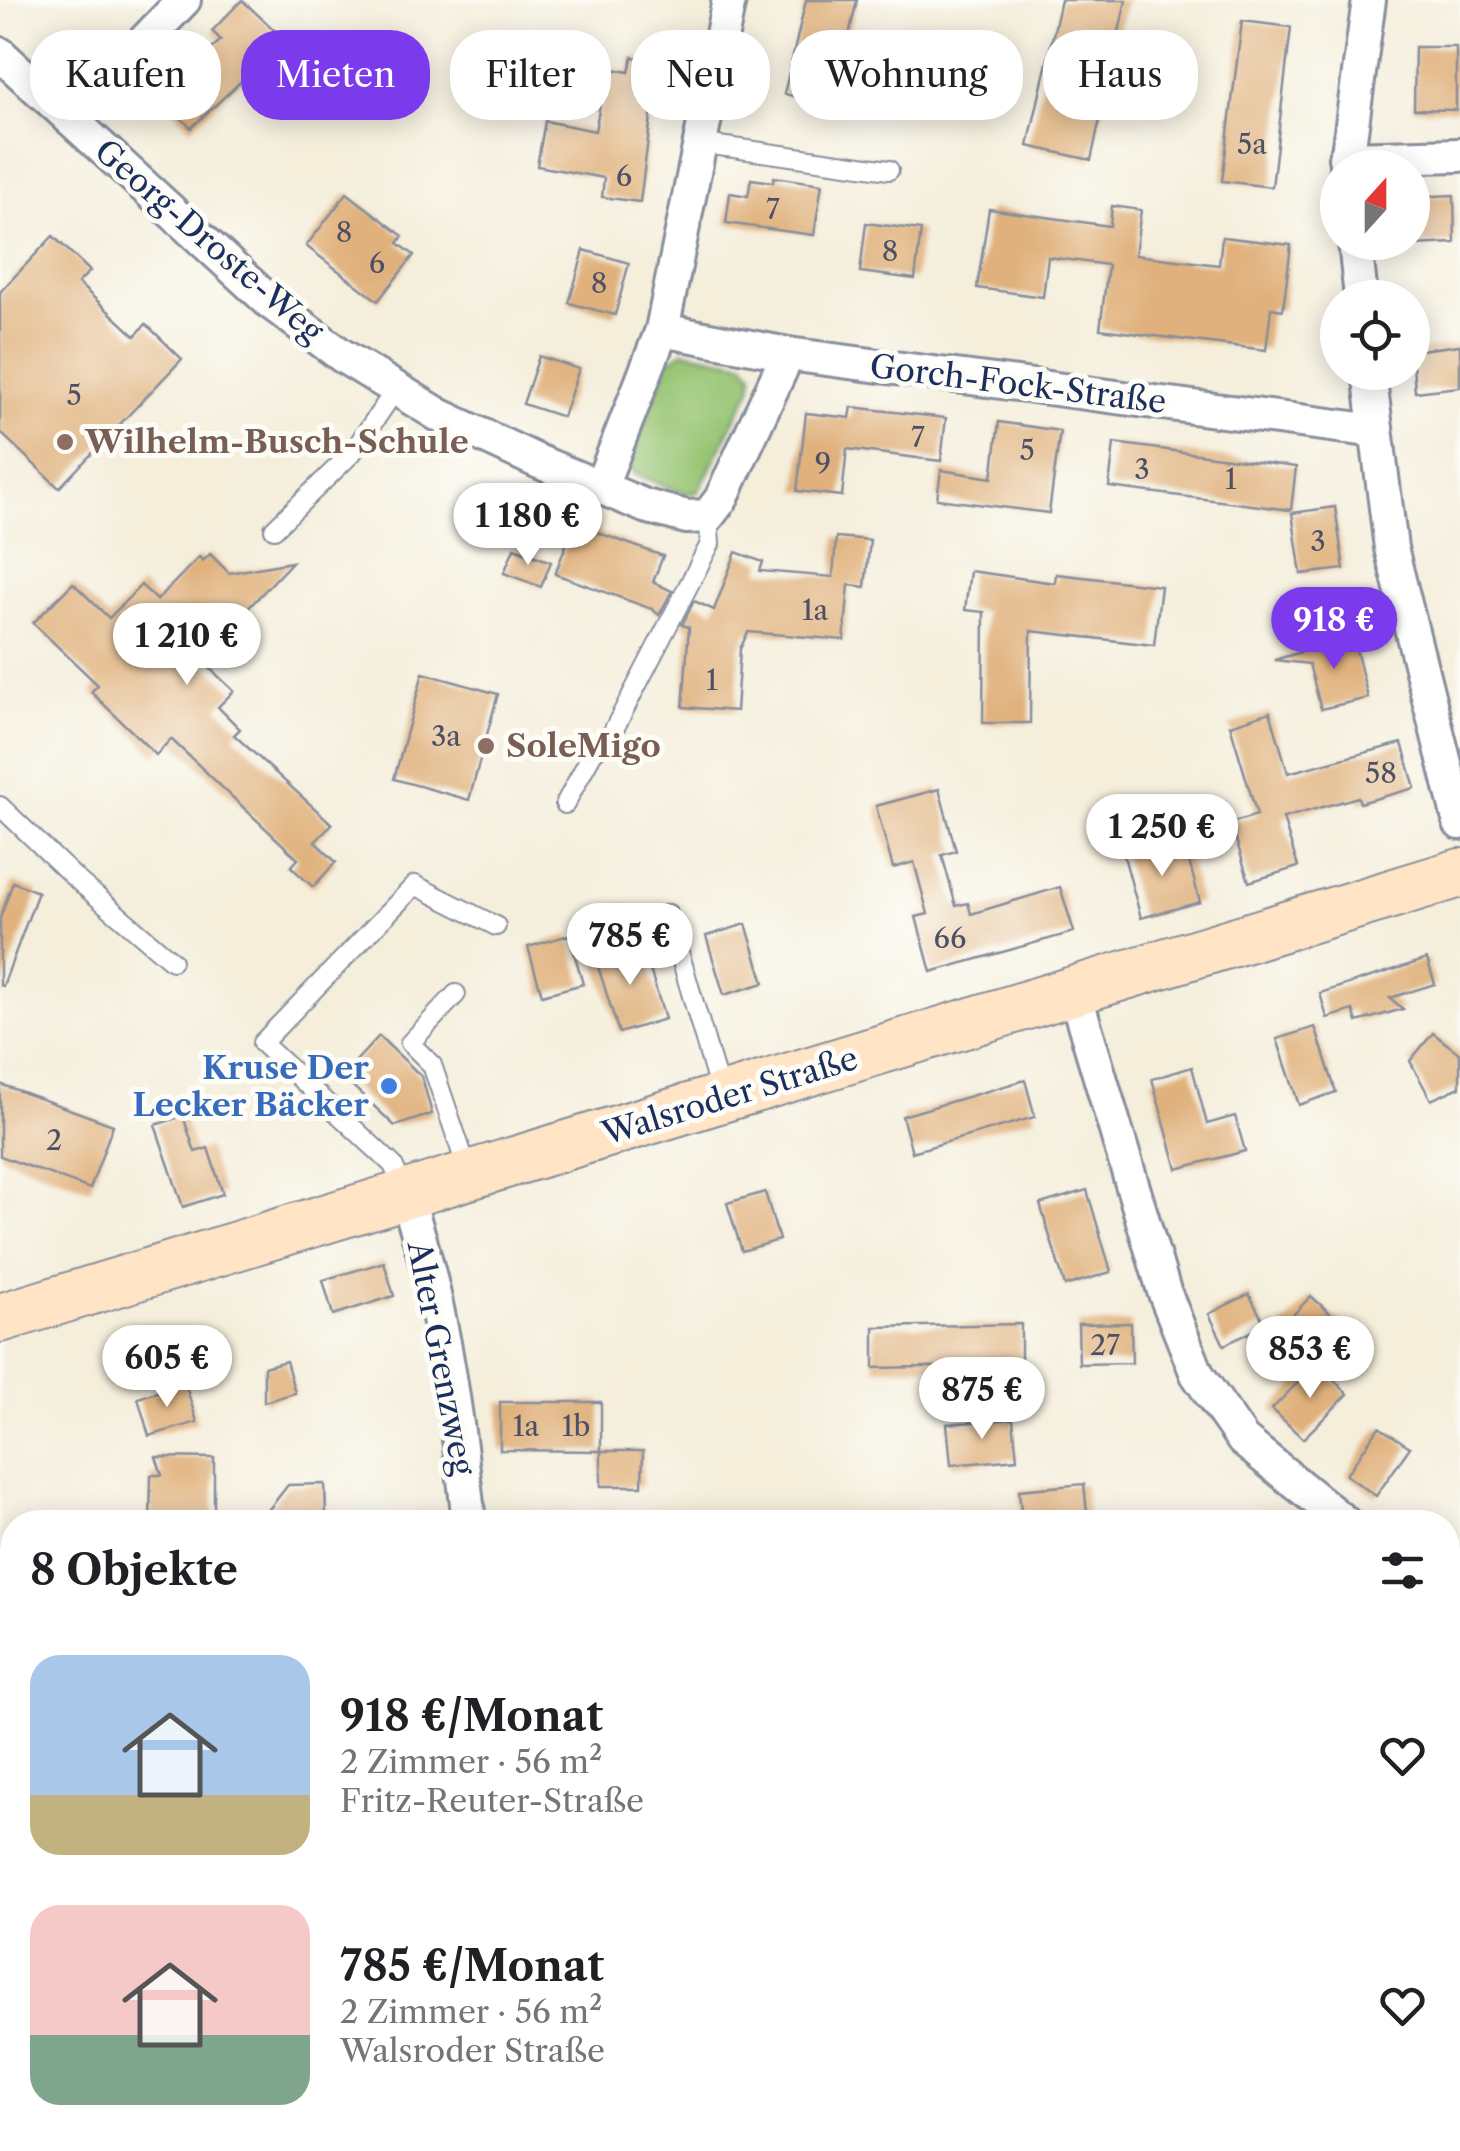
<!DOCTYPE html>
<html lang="de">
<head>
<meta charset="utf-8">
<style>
  :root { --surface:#fff; --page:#f6f6f6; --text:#202124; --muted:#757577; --accent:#7c3aed }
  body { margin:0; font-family:"Libre Caslon Text",serif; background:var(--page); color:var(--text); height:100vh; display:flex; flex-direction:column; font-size:38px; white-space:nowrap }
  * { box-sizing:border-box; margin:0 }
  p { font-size:32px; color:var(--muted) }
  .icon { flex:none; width:55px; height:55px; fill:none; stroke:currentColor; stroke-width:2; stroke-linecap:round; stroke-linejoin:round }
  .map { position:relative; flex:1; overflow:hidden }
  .side { position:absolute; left:0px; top:1510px; width:1460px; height:642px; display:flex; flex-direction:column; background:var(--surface); border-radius:40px 40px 0 0; box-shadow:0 5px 25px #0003 }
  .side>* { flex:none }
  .hud { position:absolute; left:30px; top:30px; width:1400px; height:90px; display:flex; gap:20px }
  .needle { width:65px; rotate:21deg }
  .buttons { position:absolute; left:1320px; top:150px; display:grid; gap:20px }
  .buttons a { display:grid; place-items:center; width:110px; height:110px; border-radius:50%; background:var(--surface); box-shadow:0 5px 25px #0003; font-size:50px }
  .price { position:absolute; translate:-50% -85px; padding:0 22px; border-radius:35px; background:#fff; color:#222; font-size:32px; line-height:65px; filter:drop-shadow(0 2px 5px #0008) }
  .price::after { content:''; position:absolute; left:50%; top:60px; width:30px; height:22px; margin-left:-15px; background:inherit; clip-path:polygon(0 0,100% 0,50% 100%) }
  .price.active { background:var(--accent); color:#fff }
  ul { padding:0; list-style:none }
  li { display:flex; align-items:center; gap:30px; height:250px; padding:0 30px }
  li span { display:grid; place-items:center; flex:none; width:280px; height:200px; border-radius:30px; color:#555 }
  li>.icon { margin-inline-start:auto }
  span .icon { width:120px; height:120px; fill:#fffc; stroke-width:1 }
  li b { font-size:42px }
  h2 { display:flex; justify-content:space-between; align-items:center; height:120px; padding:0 30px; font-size:42px }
  .tag { padding:0 35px; border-radius:40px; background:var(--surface); box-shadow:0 5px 25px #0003; font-size:35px; line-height:90px }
  .tag.active { background:var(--accent); color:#fff }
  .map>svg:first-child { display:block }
</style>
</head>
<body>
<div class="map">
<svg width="1460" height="2151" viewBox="0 0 1460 2151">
  <defs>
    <pattern id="forest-firs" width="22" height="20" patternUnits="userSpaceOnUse" patternTransform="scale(2.5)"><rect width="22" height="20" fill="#7aaa65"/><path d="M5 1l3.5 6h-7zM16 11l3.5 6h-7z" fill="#638b56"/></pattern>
    <pattern id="park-dots" width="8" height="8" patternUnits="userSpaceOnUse" patternTransform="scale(2.5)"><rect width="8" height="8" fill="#98c573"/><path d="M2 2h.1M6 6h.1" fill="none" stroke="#7ba062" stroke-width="1.8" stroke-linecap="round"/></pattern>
  </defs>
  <rect width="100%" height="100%" fill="#fdfcf7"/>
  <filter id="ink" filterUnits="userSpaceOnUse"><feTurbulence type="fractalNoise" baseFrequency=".01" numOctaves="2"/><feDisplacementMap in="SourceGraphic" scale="20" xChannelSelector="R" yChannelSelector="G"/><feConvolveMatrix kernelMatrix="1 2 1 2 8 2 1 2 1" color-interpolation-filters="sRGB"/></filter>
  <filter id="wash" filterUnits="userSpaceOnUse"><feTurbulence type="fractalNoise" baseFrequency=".0048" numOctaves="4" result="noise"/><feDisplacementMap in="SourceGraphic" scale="40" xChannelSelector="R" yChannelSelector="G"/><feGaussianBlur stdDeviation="2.25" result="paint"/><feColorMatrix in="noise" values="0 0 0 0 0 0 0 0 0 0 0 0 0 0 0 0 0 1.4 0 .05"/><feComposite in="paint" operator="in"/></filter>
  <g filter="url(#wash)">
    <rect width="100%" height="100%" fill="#f4eedb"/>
    <g fill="#98c573" stroke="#5a7a68" stroke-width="2.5">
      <path d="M684,351L745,363L753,374L751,388L698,492L686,494L634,474L630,464L668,360Z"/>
      <path d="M919,2140H1288L1276,2151H913Z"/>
    </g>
    <path fill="url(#forest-firs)" stroke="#4a6c62" stroke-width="2.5" d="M1448,2121L1460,2132V2151H1276L1288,2140H1448Z"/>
    <path fill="url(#park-dots)" stroke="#5a7a68" stroke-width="2.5" d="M0,1961L12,1964V2040L0,2037Z"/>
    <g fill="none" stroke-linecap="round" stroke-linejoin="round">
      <path stroke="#4ebcc3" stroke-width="10" d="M1083,2140L1111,2151"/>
    </g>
    <g id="blocks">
      <g fill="#e0b17c">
        <path d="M242,0L315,68L285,100L253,70L191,128L160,96L221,40L212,31Z"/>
        <path d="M806,0H857L833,105L784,94Z"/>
        <path d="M1061,0H1126L1091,160L1028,146Z"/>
        <path d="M1242,21L1291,27L1272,187L1222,181Z"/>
        <path d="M1415,47H1456V110L1414,109Z"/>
        <path d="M632,57L663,62L651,116L640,202L602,197L604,178L537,166L545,121L595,131L607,68L629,72Z"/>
        <path d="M774,177L822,184L814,235L726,223L730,193L748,196L751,179L773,182Z"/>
        <path d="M347,193L403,236L398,243L414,255L378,301L306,246Z"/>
        <path d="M1454,195L1455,243L1412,245V197Z"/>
        <path d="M1112,206L1141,210L1135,255L1219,265L1222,237L1291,245L1283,310L1271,308L1266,350L1100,329L1108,265L1048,257L1043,297L977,288L989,209L1110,226Z"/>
        <path d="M866,223L921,230L915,279L860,272Z"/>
        <path d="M53,236L90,271L78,283L135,336L146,324L182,359L59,488L0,432V292Z"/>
        <path d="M584,250L629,263L615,315L569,303Z"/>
        <path d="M1460,345V387L1415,392L1412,351Z"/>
        <path d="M539,356L579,369L563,417L523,404Z"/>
        <path d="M852,407L946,418L941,461L847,449L842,496L797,491L806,413L850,418Z"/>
        <path d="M999,422L1060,431L1049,513L937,499L941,470L992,478Z"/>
        <path d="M1114,443L1296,467L1291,510L1109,487Z"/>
        <path d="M1335,507L1344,569L1301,574L1292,513Z"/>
        <path d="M574,524L663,556L653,582L672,591L659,615L652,609L555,574Z"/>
        <path d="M836,537L870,540L865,587L849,585L844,640L748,632L740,649L736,711L683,707L689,627L682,625L694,601L714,610L736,552L763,562L760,571L833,577Z"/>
        <path d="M514,548L551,562L541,587L504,573Z"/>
        <path d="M210,554L229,573L292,562L200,659L234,691L218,707L240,729L234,735L332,824L315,842L336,862L313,887L291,867L298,859L171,739L156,755L91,692L98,685L33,623L73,583L109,618L141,585L157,600L199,557L203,561Z"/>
        <path d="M970,571L1055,583L1056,574L1161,586L1154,645L1031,631L1030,723H983L984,612L965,610Z"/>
        <path d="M1353,637L1368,698L1321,709L1309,664L1274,660Z"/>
        <path d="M423,673L498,694L469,800L394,779Z"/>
        <path d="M1270,712L1288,773L1402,743L1415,788L1360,803L1358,797L1283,818L1298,867L1249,882L1231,823L1257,815L1230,725Z"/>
        <path d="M939,789L956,851L942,855L956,906L968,903L971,914L1060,887L1074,932L931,972L916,917L928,914L914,862L893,868L876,806Z"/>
        <path d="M1183,839L1200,902L1141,918L1124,856Z"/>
        <path d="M13,882L38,892L3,986L0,985V918Z"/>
        <path d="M746,924L764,983L724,995L706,936Z"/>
        <path d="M569,935L583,984L542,995L528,947Z"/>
        <path d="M642,943L665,1019L619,1033L595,957Z"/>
        <path d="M1427,959L1435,984L1390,998L1403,1009L1357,1022L1353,1010L1327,1018L1320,993Z"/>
        <path d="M1315,1027L1336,1092L1299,1105L1277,1039Z"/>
        <path d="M1433,1033L1460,1054V1087L1431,1100L1410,1061Z"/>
        <path d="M379,1036L422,1077L432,1114L395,1126L342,1076Z"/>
        <path d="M1192,1067L1207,1124L1235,1116L1245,1151L1177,1169L1152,1079Z"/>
        <path d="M1025,1080L1035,1117L912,1152L902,1116Z"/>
        <path d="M0,1084L113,1125L90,1189L0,1156Z"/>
        <path d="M183,1116L195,1152L208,1148L223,1194L183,1207L155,1125Z"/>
        <path d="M1087,1190L1111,1272L1065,1286L1040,1204Z"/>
        <path d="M765,1192L779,1240L742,1251L727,1203Z"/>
        <path d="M384,1262L394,1296L333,1315L323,1280Z"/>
        <path d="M1249,1294L1265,1325L1224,1345L1209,1314Z"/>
        <path d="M1311,1296L1342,1324L1307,1356L1279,1330Z"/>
        <path d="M1131,1323L1132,1363L1079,1364L1078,1324Z"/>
        <path d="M1021,1324V1365L874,1368V1327Z"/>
        <path d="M286,1361L295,1393L264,1402V1367Z"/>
        <path d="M1317,1363L1348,1394L1303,1439L1272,1409Z"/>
        <path d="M185,1383L197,1422L149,1436L138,1398Z"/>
        <path d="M500,1402H601V1451L500,1450Z"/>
        <path d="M1013,1419L1017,1459L951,1465L947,1424Z"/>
        <path d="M1379,1427L1410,1447L1376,1496L1346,1475Z"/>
        <path d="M601,1451H643L642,1486H601Z"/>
        <path d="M156,1457L214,1458V1522H150L151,1475H162Z"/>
        <path d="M325,1484L326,1515L304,1517L300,1522H259L288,1485Z"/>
        <path d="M1084,1484L1088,1522H1022L1019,1490Z"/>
      </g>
    </g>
  </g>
  <g filter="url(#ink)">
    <use href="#blocks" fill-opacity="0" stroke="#888e9c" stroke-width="2.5"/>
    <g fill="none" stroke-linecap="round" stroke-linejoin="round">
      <g stroke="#888e9c" stroke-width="22">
        <g id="service">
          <path d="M698,143L889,170"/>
          <path d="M274,529L352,453L396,389"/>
          <path d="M565,804L592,754L611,735L710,544L708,516"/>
          <path d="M0,806L75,878L172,961"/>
          <path d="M668,914L716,1078"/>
          <path d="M456,994L410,1043L432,1065L468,1171"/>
          <path d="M406,1194L393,1165L262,1043L415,885L496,926"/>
          <path d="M1448,1966L1460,1967"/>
        </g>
      </g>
      <g stroke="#888e9c" stroke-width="38">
        <g id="minor">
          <path d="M0,54L271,303L341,355L439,415L537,461L645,506L687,517L708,516L721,499L788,354"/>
          <path d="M70,118L184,0"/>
          <path d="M1345,158L1460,155"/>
          <path d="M1346,168L1369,0"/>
          <path d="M1355,242L1361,298"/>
          <path d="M662,330L788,354L1376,431"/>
          <path d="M1369,372L1391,548L1460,823"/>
          <path d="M601,486L662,330L729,0"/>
          <path d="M1074,990L1164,1291L1197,1374L1243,1440L1344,1522"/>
          <path d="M406,1195C442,1300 457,1413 469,1522"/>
          <path d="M1448,1594L1460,1603"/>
          <path d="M0,2133L28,2151"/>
          <path d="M660,2140L666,2151"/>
        </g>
      </g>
      <g stroke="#888e9c" stroke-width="52">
        <path id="secondary" d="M0,1318L1460,873"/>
      </g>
      <use href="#service" stroke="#fff" stroke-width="18"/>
      <use href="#minor" stroke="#fff" stroke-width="32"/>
      <use href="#secondary" stroke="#ffe4c6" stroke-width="48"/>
    </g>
  </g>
  <g fill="#8d6e63" stroke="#fdfcf7" stroke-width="4">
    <circle cx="65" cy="442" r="10"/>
    <circle cx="486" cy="746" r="10"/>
  </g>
  <circle fill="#3f7fe0" stroke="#fdfcf7" stroke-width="4" cx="389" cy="1086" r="10"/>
  <g text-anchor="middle" stroke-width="10" stroke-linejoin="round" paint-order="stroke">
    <g font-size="28" fill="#4c5066">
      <text x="1252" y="154">5a</text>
      <text x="624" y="186">6</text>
      <text x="773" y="219">7</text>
      <text x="344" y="242">8</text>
      <text x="890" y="261">8</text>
      <text x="377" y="273">6</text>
      <text x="599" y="293">8</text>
      <text x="74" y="405">5</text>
      <text x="918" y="447">7</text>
      <text x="1027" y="460">5</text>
      <text x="823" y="473">9</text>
      <text x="1142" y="479">3</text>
      <text x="1231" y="489">1</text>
      <text x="1318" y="551">3</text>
      <text x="815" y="620">1a</text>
      <text x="712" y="690">1</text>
      <text x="446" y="746">3a</text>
      <text x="1381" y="783">58</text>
      <text x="950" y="948">66</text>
      <text x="54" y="1150">2</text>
      <text x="1105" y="1355">27</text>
      <text x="526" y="1436">1a</text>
      <text x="576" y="1436">1b</text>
    </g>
    <g font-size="32" fill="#1b2f5e" stroke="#fdfcf7">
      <text transform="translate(209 241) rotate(41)" y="11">Georg-Droste-Weg</text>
      <text transform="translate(1018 384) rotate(7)" y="11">Gorch-Fock-Straße</text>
      <text transform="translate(730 1096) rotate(-17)" y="11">Walsroder Straße</text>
      <text transform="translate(441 1358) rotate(79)" y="11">Alter Grenzweg</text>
    </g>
    <g font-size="32" font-weight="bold" fill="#785e54" stroke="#fdfcf7" text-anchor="start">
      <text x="85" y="453">Wilhelm-Busch-Schule</text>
      <text x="506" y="757">SoleMigo</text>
    </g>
    <g font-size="32" font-weight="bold" fill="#366cbe" stroke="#fdfcf7" text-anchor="end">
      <text x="369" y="1079">Kruse Der<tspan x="369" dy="37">Lecker Bäcker</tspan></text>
    </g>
  </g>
</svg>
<div class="buttons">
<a><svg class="needle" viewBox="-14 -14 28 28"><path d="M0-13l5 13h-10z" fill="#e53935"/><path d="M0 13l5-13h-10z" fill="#757577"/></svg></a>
<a><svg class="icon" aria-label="locate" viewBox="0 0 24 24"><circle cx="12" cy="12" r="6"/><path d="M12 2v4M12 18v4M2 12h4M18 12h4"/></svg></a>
</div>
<b class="price" style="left:528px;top:568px">1 180 €</b>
<b class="price active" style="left:1334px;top:672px">918 €</b>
<b class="price" style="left:187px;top:688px">1 210 €</b>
<b class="price" style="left:1162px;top:879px">1 250 €</b>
<b class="price" style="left:630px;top:988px">785 €</b>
<b class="price" style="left:1310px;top:1401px">853 €</b>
<b class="price" style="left:167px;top:1410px">605 €</b>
<b class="price" style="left:982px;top:1442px">875 €</b>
<div class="hud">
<a class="tag">Kaufen</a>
<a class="tag active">Mieten</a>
<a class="tag">Filter</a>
<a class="tag">Neu</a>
<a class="tag">Wohnung</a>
<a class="tag">Haus</a>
</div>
<section class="side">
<h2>8 Objekte<svg class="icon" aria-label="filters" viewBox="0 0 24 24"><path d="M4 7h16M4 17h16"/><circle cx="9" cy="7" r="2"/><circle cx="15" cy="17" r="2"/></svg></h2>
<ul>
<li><span style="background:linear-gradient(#a9c7e8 70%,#c2b280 0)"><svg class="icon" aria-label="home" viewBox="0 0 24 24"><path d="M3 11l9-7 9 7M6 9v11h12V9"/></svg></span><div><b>918 €/Monat</b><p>2 Zimmer · 56 m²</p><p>Fritz-Reuter-Straße</p></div><svg class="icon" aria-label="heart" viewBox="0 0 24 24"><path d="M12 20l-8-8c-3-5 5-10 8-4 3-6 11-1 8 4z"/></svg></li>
<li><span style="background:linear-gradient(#f6c9c9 65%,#7fa58c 0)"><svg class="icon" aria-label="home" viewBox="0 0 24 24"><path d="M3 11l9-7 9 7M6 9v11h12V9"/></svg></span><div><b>785 €/Monat</b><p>2 Zimmer · 56 m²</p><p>Walsroder Straße</p></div><svg class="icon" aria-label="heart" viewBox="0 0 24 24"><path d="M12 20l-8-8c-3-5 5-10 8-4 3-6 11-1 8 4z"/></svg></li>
</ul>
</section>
</div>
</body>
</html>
